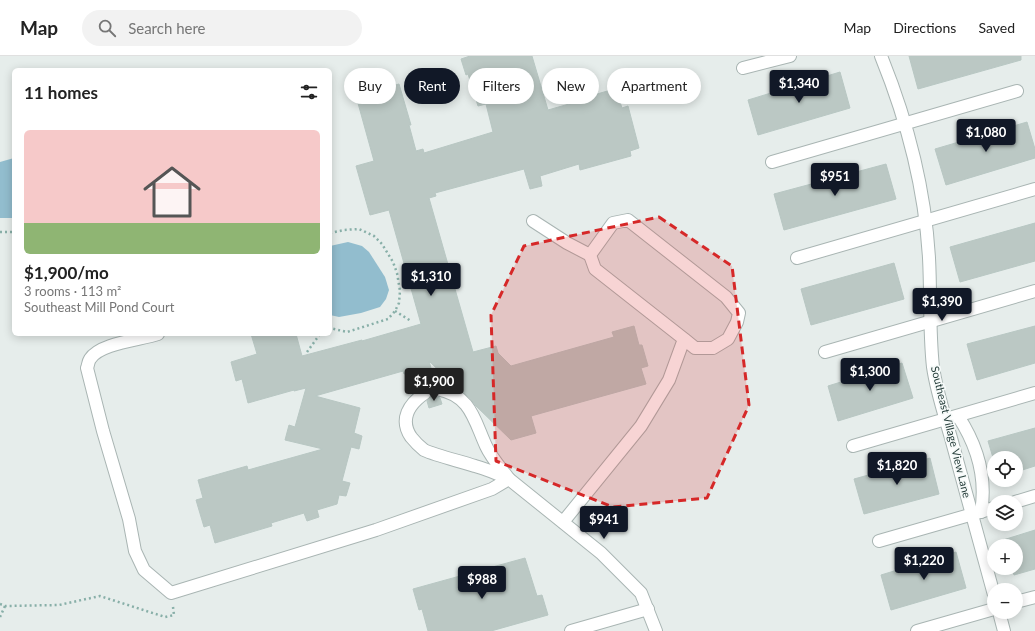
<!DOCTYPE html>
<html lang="en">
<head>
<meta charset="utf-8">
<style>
  :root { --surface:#fff; --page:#f2f2f2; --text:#222; --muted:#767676; --line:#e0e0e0; --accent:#111827 }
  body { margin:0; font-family:Lato,sans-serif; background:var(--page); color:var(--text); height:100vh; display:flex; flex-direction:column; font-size:15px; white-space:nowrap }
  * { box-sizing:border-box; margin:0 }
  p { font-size:13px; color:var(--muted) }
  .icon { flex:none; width:22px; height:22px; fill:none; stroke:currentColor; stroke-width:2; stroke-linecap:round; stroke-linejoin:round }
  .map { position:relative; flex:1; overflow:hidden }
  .side { position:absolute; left:12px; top:12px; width:320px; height:268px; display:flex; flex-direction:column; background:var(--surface); border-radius:6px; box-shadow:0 2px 10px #0003 }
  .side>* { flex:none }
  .guide { position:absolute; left:344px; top:12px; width:380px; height:36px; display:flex; gap:8px }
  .controls { position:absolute; left:987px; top:395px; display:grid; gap:8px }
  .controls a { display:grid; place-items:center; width:36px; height:36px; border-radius:50%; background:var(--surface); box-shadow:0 2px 10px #0003; font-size:20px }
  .price { position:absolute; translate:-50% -34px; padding:0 9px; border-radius:4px; background:var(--accent); color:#fff; font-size:13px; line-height:26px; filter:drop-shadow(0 1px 2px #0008) }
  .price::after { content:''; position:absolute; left:50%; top:24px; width:12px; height:9px; margin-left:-6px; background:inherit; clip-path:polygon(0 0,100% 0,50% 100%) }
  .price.current { background:#222; color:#fff }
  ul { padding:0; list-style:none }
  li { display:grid; align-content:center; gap:8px; height:212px; padding:0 12px }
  li span { display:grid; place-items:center; height:124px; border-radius:6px; color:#555 }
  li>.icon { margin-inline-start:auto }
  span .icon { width:72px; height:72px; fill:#fffc; stroke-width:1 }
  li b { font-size:17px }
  h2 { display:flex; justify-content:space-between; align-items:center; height:48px; padding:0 12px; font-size:17px }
  .pill { padding:0 14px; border-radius:18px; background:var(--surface); box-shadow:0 2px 10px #0003; font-size:14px; line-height:36px }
  .pill.current { background:var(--accent); color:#fff }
  header { display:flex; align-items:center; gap:24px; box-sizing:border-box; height:56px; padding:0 20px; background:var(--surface); border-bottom:1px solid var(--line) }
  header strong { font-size:19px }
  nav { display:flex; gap:22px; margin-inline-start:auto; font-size:14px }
  .search { width:280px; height:36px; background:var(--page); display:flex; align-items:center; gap:10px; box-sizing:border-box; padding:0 14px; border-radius:22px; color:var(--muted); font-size:15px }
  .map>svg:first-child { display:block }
</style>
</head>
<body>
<header>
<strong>Map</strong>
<div class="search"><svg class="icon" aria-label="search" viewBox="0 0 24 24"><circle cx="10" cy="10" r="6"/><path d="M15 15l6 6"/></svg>Search here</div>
<nav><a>Map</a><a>Directions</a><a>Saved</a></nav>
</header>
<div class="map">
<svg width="1035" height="575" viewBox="0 0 1035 575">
  <rect width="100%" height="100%" fill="#e6edeb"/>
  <g fill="#92bdce">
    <path d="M14,102V162H0V106Z"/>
    <path d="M348,186L362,190L369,196L385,221L389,234L386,243L380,251L361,257L339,261L330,259V190Z"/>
  </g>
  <g fill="#bbc8c4" stroke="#b8c7c3">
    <path d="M470,0H532L548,54L597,40V38L611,34L614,45L619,43L622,52L628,50L639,92L630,95L631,100L580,114L579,108L540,120L542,130L530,133L524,113L435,137L436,140L429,142L473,296L496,290L498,297L511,310L614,281L612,276L634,270L639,289H642L648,310L641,312L646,328L531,360L536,377L511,384L476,350L469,341L458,333L429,305L435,326L431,328L430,331L428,330H423L419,318L414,320L413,316L404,318L403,315L315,340L360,352L354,377L362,380L359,393L351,391L342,425L350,427L346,440L339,439L337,448L317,454L319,461L307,465L304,457L271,467L272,470L215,487L210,469L204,471L196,444L203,442L198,424L247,410L248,414L323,393L285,384L289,369L295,371L306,332L294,335V334L248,347L242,323L236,325L231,306L257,298L251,278H296L302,300L362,284V285L421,268L389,154L370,159L356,110L374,105L356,40L399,28L411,69H409L416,95L423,93L424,97L493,76L486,48L478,50L468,18L466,19L461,3Z"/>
    <path d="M909,0H1021V4L918,33Z"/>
    <path d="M840,16L850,52L758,79L748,44Z"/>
    <path d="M1027,66L1035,93V102L946,129L935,93Z"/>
    <path d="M886,108L896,143L784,174L774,138Z"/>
    <path d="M1035,167V205L960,226L950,191Z"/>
    <path d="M894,207L904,243L811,269L801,233Z"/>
    <path d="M1035,270V307L977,324L967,288Z"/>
    <path d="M902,307L913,342L838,365L828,330Z"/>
    <path d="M432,339L440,342L442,348L429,352L427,345Z"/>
    <path d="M1035,372V410L1016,416V402H994V405L988,385Z"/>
    <path d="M930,402L939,438L864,458L854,423Z"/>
    <path d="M1035,474V513L1014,519L1012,512H1016V490H1005L1003,484Z"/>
    <path d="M956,496L966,532L891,554L881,519Z"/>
    <path d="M525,502L537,540L542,539L548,559L491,575H428L422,553L419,554L413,533Z"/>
  </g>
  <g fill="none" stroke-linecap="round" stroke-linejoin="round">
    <g stroke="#a9b5b3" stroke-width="14">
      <g id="minor">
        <path d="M881,0C907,64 925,133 929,202C931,238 929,275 933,311C937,339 947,366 954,393C967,442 981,490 994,539"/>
        <path d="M743,12L790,0"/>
        <path d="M772,106L1017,35"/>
        <path d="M533,165L567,187L590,199"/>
        <path d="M797,202L1035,133"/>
        <path d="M158,278C141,284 100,287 90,303C88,306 88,310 87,312L103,375L129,463L135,495L144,514L171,537L376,474L492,433L509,423L601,497L641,537L656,575"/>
        <path d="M825,296L1035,235"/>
        <path d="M425,337C409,348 399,363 411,381C415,386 419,390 424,394C437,400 460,405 475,410C486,413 498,418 509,423C501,412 492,403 486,390C474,364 471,339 437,333"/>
        <path d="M958,360C977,389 987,421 981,456"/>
        <path d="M853,390L1035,337"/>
        <path d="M1015,446L1035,440"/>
        <path d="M563,466L641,370L669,324L684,283L595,213L590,199L613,167L628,164L726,241L739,257L737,266L728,283L713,292H695L684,283"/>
        <path d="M879,485L994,452"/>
        <path d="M1016,546L1035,541"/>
        <path d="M999,556L1004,575"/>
        <path d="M571,575L648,553"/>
        <path d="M917,575L994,553"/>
      </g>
    </g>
    <g stroke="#88afa8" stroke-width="2.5" stroke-dasharray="2 3" stroke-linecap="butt">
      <path d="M0,176H14"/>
      <path d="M330,177L344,174L359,173L374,180L382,188L393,206L397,217L400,235L399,247L395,255L388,263L347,276L330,272"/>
      <path d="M395,255L411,265"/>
      <path d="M307,296L320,278"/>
      <path d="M0,548L5,550L59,549L100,540L165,561L174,559L173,551"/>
      <path d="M0,561L5,550"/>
    </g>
    <use href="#minor" stroke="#fff" stroke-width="12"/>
  </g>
  <path fill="#d62828" fill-opacity="0.2" stroke="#d62828" stroke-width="3" stroke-dasharray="8 5" stroke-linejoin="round" d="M659,161L732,210L749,349L707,442L613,451L496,405L491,259L524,190Z"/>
  <g text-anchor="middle" stroke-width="3.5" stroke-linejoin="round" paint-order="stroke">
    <g font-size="11" fill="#263e3b" stroke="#f6faf9">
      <text transform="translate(951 376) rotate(76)" y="4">Southeast Village View Lane</text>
    </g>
  </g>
</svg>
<div class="controls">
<a><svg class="icon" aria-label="locate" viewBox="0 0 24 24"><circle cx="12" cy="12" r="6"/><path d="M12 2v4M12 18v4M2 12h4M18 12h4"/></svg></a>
<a><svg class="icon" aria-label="layers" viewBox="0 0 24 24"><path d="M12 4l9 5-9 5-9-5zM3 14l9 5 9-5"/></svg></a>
<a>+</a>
<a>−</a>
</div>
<b class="price" style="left:799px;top:48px">$1,340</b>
<b class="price" style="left:986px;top:97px">$1,080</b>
<b class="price" style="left:835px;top:141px">$951</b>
<b class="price" style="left:431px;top:241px">$1,310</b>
<b class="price" style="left:942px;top:266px">$1,390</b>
<b class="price" style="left:870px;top:336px">$1,300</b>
<b class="price current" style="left:434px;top:346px">$1,900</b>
<b class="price" style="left:897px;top:430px">$1,820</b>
<b class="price" style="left:604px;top:484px">$941</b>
<b class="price" style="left:924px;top:525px">$1,220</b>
<b class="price" style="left:482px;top:544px">$988</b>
<div class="guide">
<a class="pill">Buy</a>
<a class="pill current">Rent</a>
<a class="pill">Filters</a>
<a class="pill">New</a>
<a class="pill">Apartment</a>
</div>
<section class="side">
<h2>11 homes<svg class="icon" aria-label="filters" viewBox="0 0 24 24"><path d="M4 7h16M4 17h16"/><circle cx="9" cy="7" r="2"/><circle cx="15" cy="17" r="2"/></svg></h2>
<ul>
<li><span style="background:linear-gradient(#f6c9c9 75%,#8fb573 0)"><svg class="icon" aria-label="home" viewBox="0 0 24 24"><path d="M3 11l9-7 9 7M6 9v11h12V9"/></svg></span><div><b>$1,900/mo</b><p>3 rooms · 113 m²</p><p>Southeast Mill Pond Court</p></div></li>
</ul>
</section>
</div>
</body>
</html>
